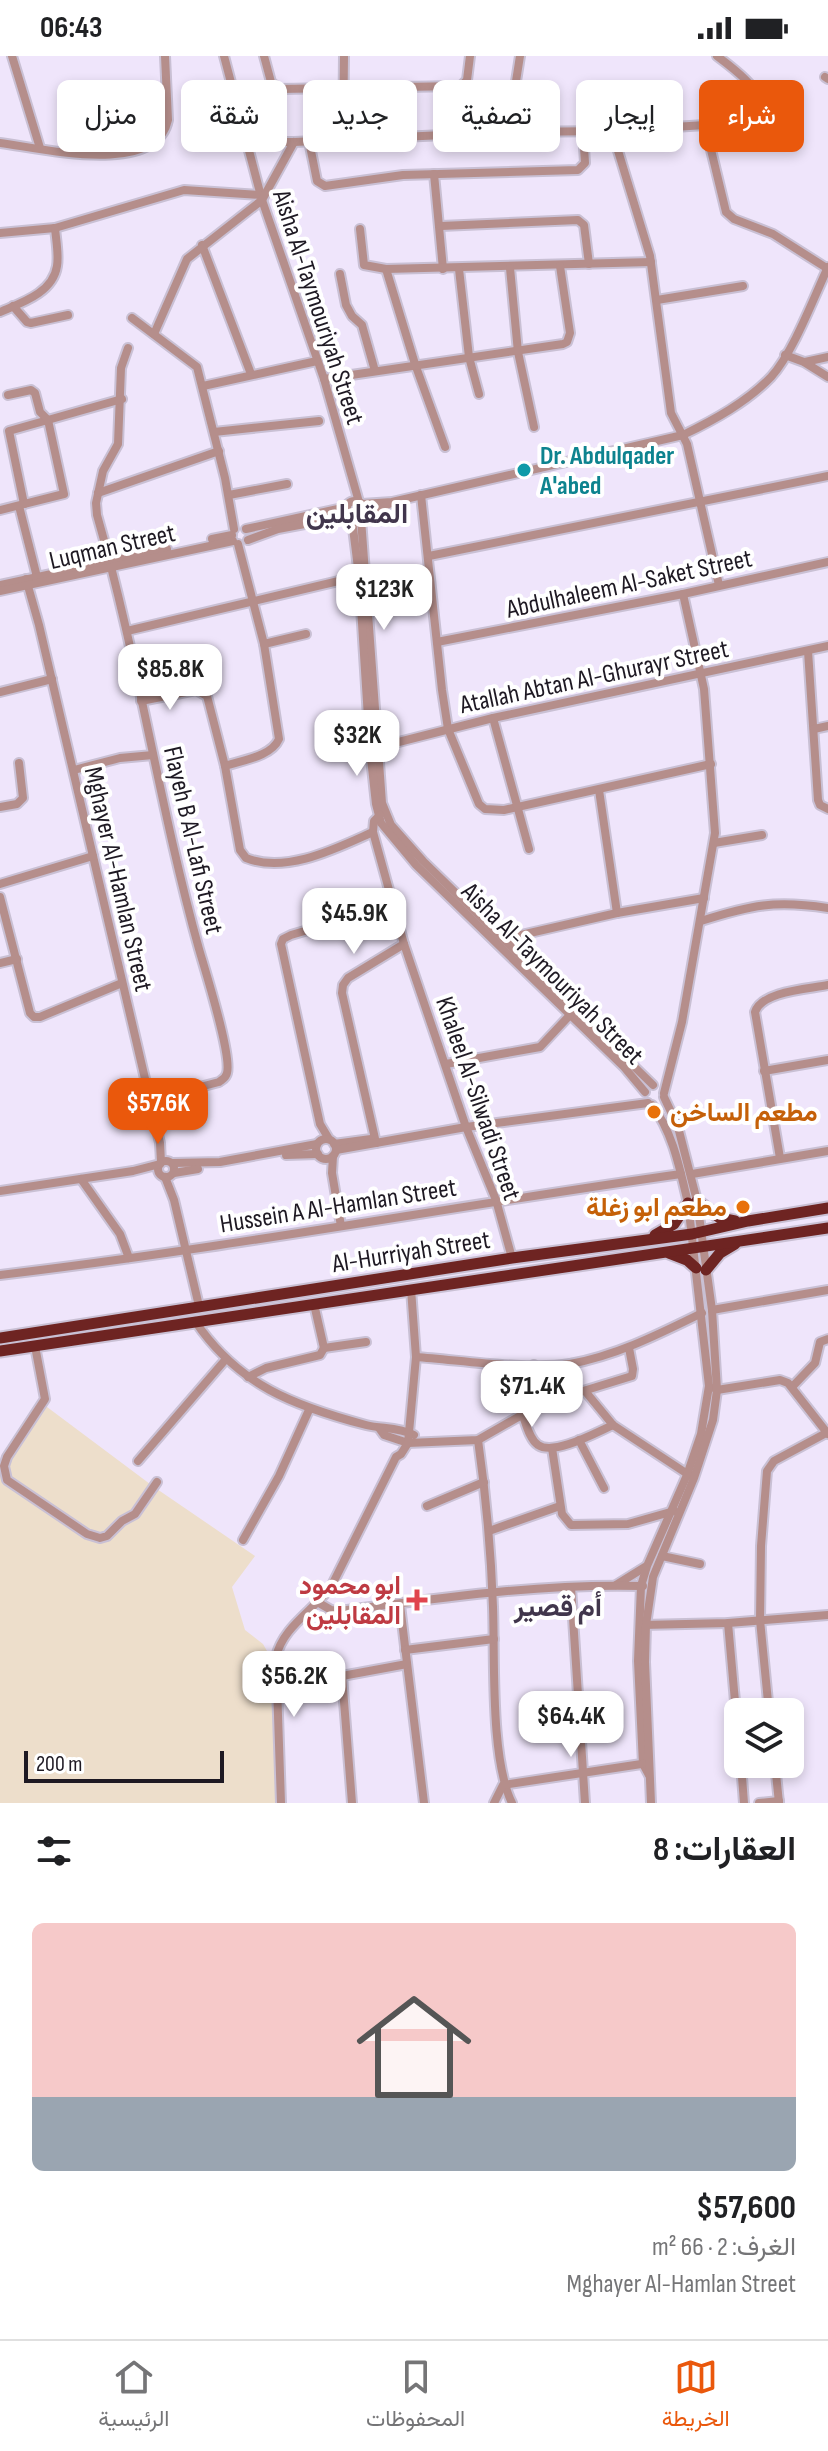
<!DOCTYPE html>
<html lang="ar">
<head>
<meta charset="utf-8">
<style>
  :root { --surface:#fff; --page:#f2f2f2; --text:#202124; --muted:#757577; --line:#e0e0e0; --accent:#ea580c }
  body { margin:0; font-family:"Sofia Sans Condensed",Vazirmatn,sans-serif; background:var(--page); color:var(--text); direction:rtl; height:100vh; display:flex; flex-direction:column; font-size:30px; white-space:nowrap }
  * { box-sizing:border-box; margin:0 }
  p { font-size:26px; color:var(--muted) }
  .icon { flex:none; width:44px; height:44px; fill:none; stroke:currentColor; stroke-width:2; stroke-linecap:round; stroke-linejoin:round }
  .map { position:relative; height:1747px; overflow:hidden; direction:ltr }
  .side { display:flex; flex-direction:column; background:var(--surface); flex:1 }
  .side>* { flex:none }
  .banner { position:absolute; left:24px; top:24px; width:780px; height:72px; direction:rtl; display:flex; gap:16px }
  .buttons { position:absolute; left:724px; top:1642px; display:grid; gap:16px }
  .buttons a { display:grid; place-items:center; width:80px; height:80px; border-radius:12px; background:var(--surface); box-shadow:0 4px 12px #0003; font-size:40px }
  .scale { position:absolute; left:24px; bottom:20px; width:200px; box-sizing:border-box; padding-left:8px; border:4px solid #1e1923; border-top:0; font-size:22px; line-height:28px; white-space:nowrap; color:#1e1923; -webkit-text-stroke:6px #fff; paint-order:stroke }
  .price { position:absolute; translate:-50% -68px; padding:0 18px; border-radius:16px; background:#fff; color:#222; font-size:26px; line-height:52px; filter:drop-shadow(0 2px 4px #0008) }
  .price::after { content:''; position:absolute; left:50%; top:48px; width:24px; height:18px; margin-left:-12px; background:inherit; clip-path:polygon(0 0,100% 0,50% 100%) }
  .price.selected { background:var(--accent); color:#fff }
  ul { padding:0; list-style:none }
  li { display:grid; align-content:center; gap:16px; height:424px; padding:0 32px }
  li+li { border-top:2px solid var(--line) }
  li span { display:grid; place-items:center; height:248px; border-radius:12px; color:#555 }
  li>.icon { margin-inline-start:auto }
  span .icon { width:144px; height:144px; fill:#fffc; stroke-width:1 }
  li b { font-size:34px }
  h2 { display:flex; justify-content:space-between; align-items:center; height:96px; padding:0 32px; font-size:34px }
  .tag { padding:0 28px; border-radius:12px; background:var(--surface); box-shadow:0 4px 12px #0003; font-size:28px; line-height:72px }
  .tag.selected { background:var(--accent); color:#fff }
  .status { display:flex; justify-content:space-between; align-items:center; height:56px; padding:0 40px; background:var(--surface); direction:ltr }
  .status svg { height:22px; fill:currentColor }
  .menu { display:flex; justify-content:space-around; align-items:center; height:112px; border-top:2px solid var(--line); background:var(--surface); font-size:22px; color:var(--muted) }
  .menu a { display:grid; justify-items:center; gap:4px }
  .menu .selected { color:var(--accent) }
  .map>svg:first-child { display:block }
</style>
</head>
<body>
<div class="status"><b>06:43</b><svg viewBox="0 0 49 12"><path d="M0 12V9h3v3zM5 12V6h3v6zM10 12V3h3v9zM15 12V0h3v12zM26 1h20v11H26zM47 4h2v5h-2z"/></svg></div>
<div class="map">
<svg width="828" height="1747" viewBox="0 0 828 1747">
  <rect width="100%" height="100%" fill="#efe5fb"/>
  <path fill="#eddecb" d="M43,1348L154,1431L255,1500L232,1531L245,1574L263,1588L267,1595L276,1601L281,1747H0V1406Z"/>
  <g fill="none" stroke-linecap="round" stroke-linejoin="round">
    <g stroke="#c9c0d4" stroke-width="12">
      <g id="minor">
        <path d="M12,0L40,92"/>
        <path d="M224,0L262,144L324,323L359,446"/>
        <path d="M264,0L271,26L279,33L461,30L467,24L470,0"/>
        <path d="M825,21L828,23"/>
        <path d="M705,69L726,156L734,163L773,178L828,213"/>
        <path d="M612,75L650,200L671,357L687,388L719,529"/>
        <path d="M508,76L520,0"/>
        <path d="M343,83L344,0"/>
        <path d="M309,85L317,125L325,130L403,119L578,114L585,107L583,75"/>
        <path d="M246,86H294L508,76L612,75L705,69L759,60L764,53C760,32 733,12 717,0"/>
        <path d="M0,87C41,92 156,121 168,64L165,0"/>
        <path d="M434,118L443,213"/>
        <path d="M441,170L578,164L584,169L589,208"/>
        <path d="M360,173L364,209L386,213L651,206"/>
        <path d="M0,177L55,172L184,134L260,139"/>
        <path d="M202,189L251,318"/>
        <path d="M510,212L518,296L534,371"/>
        <path d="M386,213L415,308L445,391"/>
        <path d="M459,213L469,301L479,338"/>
        <path d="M340,218L346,249L352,260L362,269L375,315"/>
        <path d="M657,244L743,230"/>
        <path d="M13,250L27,266L31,267L68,259"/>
        <path d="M0,256C21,247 53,237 57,210C59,199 56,184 55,172"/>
        <path d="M132,262L197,311L225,422L234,473"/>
        <path d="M154,278L187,203L262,144L294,86"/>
        <path d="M128,292L121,312L118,388L103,415L96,447L97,459C138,602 159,749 199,893C205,914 232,999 227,1017C226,1022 223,1023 219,1026L150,1044"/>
        <path d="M785,299L804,306L828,321"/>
        <path d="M805,306L828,301"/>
        <path d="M324,323L563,288L567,286L570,277L560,210"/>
        <path d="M203,330L317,305"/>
        <path d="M214,376L319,365"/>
        <path d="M98,437L219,395"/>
        <path d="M229,439L287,428"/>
        <path d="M421,439L442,634L448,673L479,748L485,753L504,754L711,708"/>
        <circle cx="355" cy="455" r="10"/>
        <path d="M24,448L9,375L122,343"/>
        <path d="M362,448L392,446L683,379C714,364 747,346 771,321C793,297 814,241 828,211"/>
        <path d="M19,450L37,521"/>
        <path d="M0,454L64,438L48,364L40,356L35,337L31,334L8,339"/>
        <path d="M364,459L391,447"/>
        <path d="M361,463L382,747L391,769L423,805L653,1029"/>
        <path d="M352,464L359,520L370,693L376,748L381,767L416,809L624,1011L645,1036"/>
        <path d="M246,473L347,451"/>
        <path d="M212,483L232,479"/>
        <path d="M248,484L278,473L347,460"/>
        <path d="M429,500L828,420"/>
        <path d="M26,523L39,569L150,1044L160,1087L161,1106"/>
        <path d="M0,529L167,493"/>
        <path d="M0,535L233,485"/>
        <path d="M127,575L364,519"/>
        <path d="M437,586L683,538L828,506"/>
        <path d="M264,588L306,578"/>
        <path d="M808,595L818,744L820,749L828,753"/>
        <path d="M0,636L52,623"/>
        <path d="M141,645L196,634L207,640L225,710L240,794L246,802C287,818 337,792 373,776"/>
        <path d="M493,662L529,793"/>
        <path d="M814,673L828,670"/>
        <path d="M375,692L493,662L828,590"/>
        <path d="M225,710C242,704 271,701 279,683L264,588L238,488"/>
        <path d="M74,714L120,702L153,699"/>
        <path d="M599,734L617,857"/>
        <path d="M0,751L17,748L23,742L19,707"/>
        <path d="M380,759L374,765L373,776L404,888L466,1071L496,1144L512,1202"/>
        <path d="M714,787L762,779"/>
        <path d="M0,828L93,800"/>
        <path d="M0,841L30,957L34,961H40L122,927"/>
        <path d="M701,865C751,849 775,844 828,852"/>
        <path d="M508,887L521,879L617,857L704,842"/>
        <path d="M0,907L17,903"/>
        <path d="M446,1008L540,991L570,959"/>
        <path d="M764,1015L828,1004"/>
        <path d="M664,1037L682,966L715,777L704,633L683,538"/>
        <path d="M329,1083L320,1068L281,888L283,883L291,879L392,849"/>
        <circle cx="326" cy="1093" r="10"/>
        <path d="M376,1087L342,937L343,929L348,922L404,888"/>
        <path d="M334,1088L371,1083"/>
        <path d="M336,1094L466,1071L648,1047"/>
        <path d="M286,1099L318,1098"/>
        <path d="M333,1100L332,1117L341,1170"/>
        <path d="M780,1102L755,956C762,935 808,933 828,929"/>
        <circle cx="166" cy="1113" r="8"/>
        <path d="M173,1107L220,1106L317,1088"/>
        <path d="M174,1117L198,1113"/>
        <path d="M692,1118L828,1095"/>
        <path d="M165,1121L174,1144L199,1250"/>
        <path d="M81,1123L120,1178L129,1202"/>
        <path d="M0,1135L133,1115L160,1108"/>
        <path d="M0,1219C228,1192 454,1150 681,1118"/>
        <path d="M314,1248L324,1292L366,1286"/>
        <path d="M712,1254L828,1234"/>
        <path d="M195,1265C238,1329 294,1350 366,1369C382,1373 398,1371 414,1379"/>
        <path d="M35,1290L45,1343L7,1401L4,1410L7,1424L87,1478L100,1482L107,1480L122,1465L135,1458L157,1426"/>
        <path d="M416,1301C460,1304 528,1315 570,1308C618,1299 659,1278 702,1257"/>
        <path d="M534,1309L541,1348"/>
        <path d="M248,1321L266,1312L320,1299L324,1292"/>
        <path d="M793,1330L815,1307L820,1286L828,1283"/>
        <path d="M714,1332L717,1334L780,1324L788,1327L828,1378"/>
        <path d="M585,1335L613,1369L689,1419"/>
        <path d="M523,1360C526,1368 530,1384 538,1389C554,1400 597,1376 613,1369"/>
        <path d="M379,1372L384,1379L408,1387L478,1384L541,1348L632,1320L633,1313L629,1292"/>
        <path d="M478,1384C486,1440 491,1495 493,1551C495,1603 490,1702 512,1747"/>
        <path d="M579,1384L604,1432"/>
        <path d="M552,1392L562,1458L571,1469L628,1468L674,1455"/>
        <path d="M138,1405L226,1303"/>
        <path d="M427,1450L484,1426"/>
        <path d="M489,1475L560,1450"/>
        <path d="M243,1484L279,1420L309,1354"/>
        <path d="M662,1500L700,1508"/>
        <path d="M616,1529L645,1511"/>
        <path d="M571,1531L585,1747"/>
        <path d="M319,1547L331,1554L340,1555C440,1542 542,1527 643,1530"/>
        <path d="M400,1549L424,1747"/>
        <path d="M728,1567L738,1679"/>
        <path d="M643,1569L728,1567L828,1559"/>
        <path d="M405,1594L494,1583"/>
        <path d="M342,1620L352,1747"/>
        <path d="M277,1632L407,1608"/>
        <path d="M769,1656L760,1564L761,1490L767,1415L774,1405L828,1376"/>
        <path d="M741,1708L744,1747"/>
        <path d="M775,1708L779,1747"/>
        <path d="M649,1719L643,1708L638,1605L641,1530L647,1510L687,1419L701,1378L709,1330L688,1147C680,1114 673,1076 652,1049"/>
        <path d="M281,1747L276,1601C283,1570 315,1554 332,1529L396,1401L401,1398L408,1387L416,1301L411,1233"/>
        <path d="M494,1747L503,1729L648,1707"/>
        <path d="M651,1747L645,1606L646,1569L653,1521L694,1422L713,1364L717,1334L712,1254L697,1145L678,1071L664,1041"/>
        <path d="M759,1747L779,1745"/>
      </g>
    </g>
    <g stroke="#c9c0d4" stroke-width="15">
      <g id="highway">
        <path d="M697,1145L720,1162L735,1165"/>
        <path d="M655,1179L674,1168L688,1147"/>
        <path d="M669,1197L687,1204L696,1212"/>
        <path d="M706,1214L720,1197L735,1188"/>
        <path d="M0,1282L512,1202L692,1178L748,1165L828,1152"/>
        <path d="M0,1295L828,1172"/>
      </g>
    </g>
    <use href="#minor" stroke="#b58e8b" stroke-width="8"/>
    <use href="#highway" stroke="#6e2422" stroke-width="11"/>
  </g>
  <circle fill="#0f9aa8" stroke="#fff" stroke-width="3" cx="524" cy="414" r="8"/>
  <g fill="#e8710a" stroke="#fff" stroke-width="3">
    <circle cx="654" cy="1056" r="8"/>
    <circle cx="743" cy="1151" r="8"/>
  </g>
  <path fill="#e0444e" stroke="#fff" stroke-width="3" d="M413 1532h8v8h8v8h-8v8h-8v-8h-8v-8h8z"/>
  <g text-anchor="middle" stroke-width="8" stroke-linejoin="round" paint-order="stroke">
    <g font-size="26" fill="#1e1923" stroke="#fff">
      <text transform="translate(319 251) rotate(72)" y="9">Aisha Al-Taymouriyah Street</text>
      <text transform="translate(112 490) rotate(-13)" y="9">Luqman Street</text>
      <text transform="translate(629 527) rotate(-12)" y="9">Abdulhaleem Al-Saket Street</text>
      <text transform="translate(594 620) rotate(-12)" y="9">Atallah Abtan Al-Ghurayr Street</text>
      <text transform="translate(194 784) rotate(77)" y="9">Flayeh B Al-Lafi Street</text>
      <text transform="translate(119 823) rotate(77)" y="9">Mghayer Al-Hamlan Street</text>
      <text transform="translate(553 917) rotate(45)" y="9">Aisha Al-Taymouriyah Street</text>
      <text transform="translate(479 1042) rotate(71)" y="9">Khaleel Al-Silwadi Street</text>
      <text transform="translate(338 1149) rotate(-9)" y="9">Hussein A Al-Hamlan Street</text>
      <text transform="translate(411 1195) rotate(-9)" y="9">Al-Hurriyah Street</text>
    </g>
    <g font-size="26" font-weight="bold" fill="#0d838f" stroke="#fff" text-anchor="start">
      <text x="540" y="408">Dr. Abdulqader<tspan x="540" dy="30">A'abed</tspan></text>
    </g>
    <g font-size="26" font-weight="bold" fill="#c56008" stroke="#fff" text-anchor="start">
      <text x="670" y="1065">مطعم الساخن</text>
      <text x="727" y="1160" text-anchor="end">مطعم ابو زغلة</text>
    </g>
    <g font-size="26" font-weight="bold" fill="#be3a42" stroke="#fff" text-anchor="end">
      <text x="401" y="1538">ابو محمود<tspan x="401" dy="30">المقابلين</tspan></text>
    </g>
    <g font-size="28" font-weight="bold" fill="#41364c" stroke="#fff">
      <text x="357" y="467">المقابلين</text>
      <text x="558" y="1560">أم قصير</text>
    </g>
  </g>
</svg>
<div class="buttons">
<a><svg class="icon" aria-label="layers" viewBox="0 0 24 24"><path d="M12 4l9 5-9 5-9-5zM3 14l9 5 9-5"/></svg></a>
</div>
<div class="scale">200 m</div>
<b class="price" style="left:384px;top:576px">$123K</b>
<b class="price" style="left:170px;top:656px">$85.8K</b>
<b class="price" style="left:357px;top:722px">$32K</b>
<b class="price" style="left:354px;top:900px">$45.9K</b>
<b class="price selected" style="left:158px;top:1090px">$57.6K</b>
<b class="price" style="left:532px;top:1373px">$71.4K</b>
<b class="price" style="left:294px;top:1663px">$56.2K</b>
<b class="price" style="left:571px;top:1703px">$64.4K</b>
<div class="banner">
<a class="tag selected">شراء</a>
<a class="tag">إيجار</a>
<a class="tag">تصفية</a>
<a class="tag">جديد</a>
<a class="tag">شقة</a>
<a class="tag">منزل</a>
</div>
</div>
<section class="side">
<h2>العقارات: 8<svg class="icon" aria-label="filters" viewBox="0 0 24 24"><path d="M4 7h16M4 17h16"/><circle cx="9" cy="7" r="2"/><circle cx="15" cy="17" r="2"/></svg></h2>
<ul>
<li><span style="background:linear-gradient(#f6c9c9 70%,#9aa5b1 0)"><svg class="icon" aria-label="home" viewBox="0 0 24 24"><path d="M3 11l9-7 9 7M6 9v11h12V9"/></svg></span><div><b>$57,600</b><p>الغرف: 2 · 66 m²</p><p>Mghayer Al-Hamlan Street</p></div></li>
</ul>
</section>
<nav class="menu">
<a class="selected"><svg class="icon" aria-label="map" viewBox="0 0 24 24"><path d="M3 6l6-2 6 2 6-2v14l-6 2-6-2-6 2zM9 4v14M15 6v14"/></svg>الخريطة</a>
<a><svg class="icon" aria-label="saved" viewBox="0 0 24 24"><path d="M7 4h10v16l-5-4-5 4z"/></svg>المحفوظات</a>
<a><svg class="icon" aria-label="home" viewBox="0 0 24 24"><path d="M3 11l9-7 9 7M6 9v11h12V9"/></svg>الرئيسية</a>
</nav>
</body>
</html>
